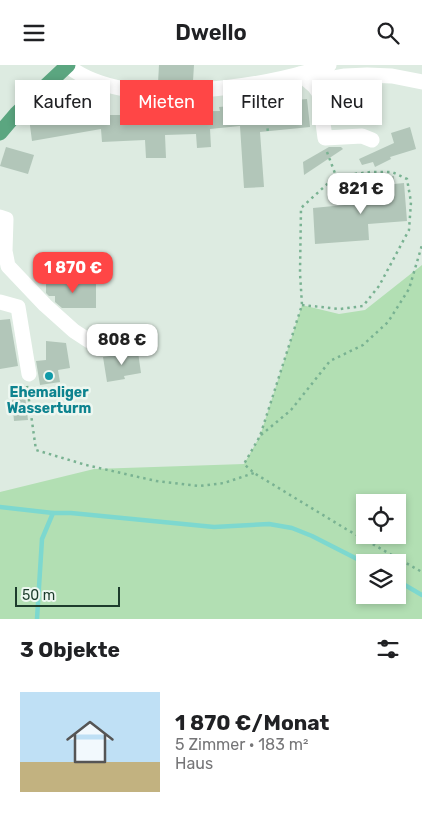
<!DOCTYPE html>
<html lang="de">
<head>
<meta charset="utf-8">
<style>
  :root { --surface:#fff; --page:#f6f6f6; --text:#202124; --muted:#757577; --line:#e0e0e0; --accent:#ff4646 }
  body { margin:0; font-family:Rubik,sans-serif; background:var(--page); color:var(--text); height:100vh; display:flex; flex-direction:column; font-size:19px; white-space:nowrap }
  * { box-sizing:border-box; margin:0 }
  p { font-size:16px; color:var(--muted) }
  .icon { flex:none; width:28px; height:28px; fill:none; stroke:currentColor; stroke-width:2; stroke-linecap:round; stroke-linejoin:round }
  .map { position:relative; height:554px; overflow:hidden }
  .side { display:flex; flex-direction:column; background:var(--surface); flex:1 }
  .side>* { flex:none }
  .hud { position:absolute; left:15px; top:15px; width:392px; height:45px; display:flex; gap:10px }
  .tools { position:absolute; left:356px; top:429px; display:grid; gap:10px }
  .tools a { display:grid; place-items:center; width:50px; height:50px; border-radius:0px; background:var(--surface); box-shadow:0 2px 8px #0003; font-size:25px }
  .scale { position:absolute; left:15px; bottom:12px; width:105px; box-sizing:border-box; padding-left:5px; border:2px solid #1d3c2c; border-top:0; font-size:14px; line-height:18px; white-space:nowrap; color:#1d3c2c; -webkit-text-stroke:4px #edf7f0; paint-order:stroke }
  .price { position:absolute; translate:-50% -42px; padding:0 11px; border-radius:10px; background:#fff; color:#222; font-size:16px; line-height:32px; filter:drop-shadow(0 1px 2px #0008) }
  .price::after { content:''; position:absolute; left:50%; top:30px; width:15px; height:11px; margin-left:-8px; background:inherit; clip-path:polygon(0 0,100% 0,50% 100%) }
  .price.on { background:var(--accent); color:#fff }
  ul { padding:0; list-style:none }
  li { display:flex; align-items:center; gap:15px; height:125px; padding:0 20px }
  li+li { border-top:1px solid var(--line) }
  li span { display:grid; place-items:center; flex:none; width:140px; height:100px; border-radius:0px; color:#555 }
  li>.icon { margin-inline-start:auto }
  span .icon { width:60px; height:60px; fill:#fffc; stroke-width:1 }
  li b { font-size:21px }
  h2 { display:flex; justify-content:space-between; align-items:center; height:60px; padding:0 20px; font-size:21px }
  .tag { padding:0 18px; border-radius:0px; background:var(--surface); box-shadow:0 2px 8px #0003; font-size:18px; line-height:45px }
  .tag.on { background:var(--accent); color:#fff }
  header { display:flex; justify-content:space-between; align-items:center; height:65px; padding:0 20px; background:var(--surface); font-size:22px; font-weight:600 }
  .map>svg:first-child { display:block }
</style>
</head>
<body>
<header><svg class="icon" aria-label="menu" viewBox="0 0 24 24"><path d="M4 6h16M4 12h16M4 18h16"/></svg>Dwello<svg class="icon" aria-label="search" viewBox="0 0 24 24"><circle cx="10" cy="10" r="6"/><path d="M15 15l6 6"/></svg></header>
<div class="map">
<svg width="422" height="554" viewBox="0 0 422 554">
  <rect width="100%" height="100%" fill="#ddebe1"/>
  <path fill="#b2dfb3" fill-rule="evenodd" d="M422,200V554H0V427L94,404L244,399L260,371L302,240L339,249L365,245ZM365,438H398V470H365ZM365,498H398V530H365Z"/>
  <g fill="none" stroke-linecap="round" stroke-linejoin="round">
    <g stroke="#7dd8cf" stroke-width="4.5">
      <path d="M0,442L53,448"/>
      <path d="M398,516L422,530"/>
      <path d="M37,554L42,474L53,448H71L214,462L269,459L292,463L312,471L365,498"/>
    </g>
  </g>
  <g fill="#b2c6b9">
    <path d="M159,0H194L193,16L158,18Z"/>
    <path d="M307,34L310,62L260,67L264,122L244,123L240,61L210,64L211,82L197,83L196,69L165,70L166,93H146L145,75L102,77L101,64L32,76L29,53L105,39L107,50H167V47L220,46L219,42Z"/>
    <path d="M410,62L416,84L390,92L391,94L375,102L373,97L362,100L359,94L394,78L391,68Z"/>
    <path d="M6,82L34,90L28,109L0,101Z"/>
    <path d="M329,82H341L343,84L304,110L303,97Z"/>
    <path d="M394,111V119L404,118L407,156L368,159L369,175L315,179L313,143L376,137L374,113Z"/>
    <path d="M46,216H68V218H96V243H62L55,237V231H49L46,228Z"/>
    <path d="M10,254L18,301L0,304V255Z"/>
    <path d="M46,276L66,278L70,303L58,305L60,317L40,320L36,296L46,295Z"/>
    <path d="M138,287L141,308L124,311L125,314L107,317L103,292Z"/>
    <path d="M24,323L28,355L14,356L11,324Z"/>
  </g>
  <g fill="none" stroke-linecap="round" stroke-linejoin="round">
    <g stroke="#79b292" stroke-width="2.5" stroke-dasharray="2.5 4" stroke-linecap="butt">
      <path d="M265,31L268,69"/>
      <path d="M327,87L336,111"/>
      <path d="M302,240L340,244L363,241L379,221L409,165L411,137L407,114L392,107H371L336,111L301,143L300,208L302,240L260,371L244,399L254,408L346,464L422,507"/>
      <path d="M27,321L36,385L86,400L156,416L199,421L224,418L254,408"/>
      <path d="M261,370L291,345L330,296L363,280L388,257L409,224L422,180"/>
    </g>
    <g stroke="#fff" stroke-width="15">
      <path d="M68,1C87,16 111,22 135,26C153,29 171,27 189,26C236,23 284,16 329,0"/>
      <path d="M300,9L323,15L345,11L367,10L392,11L422,17"/>
      <path d="M301,10L314,21L319,28L325,73L362,71L372,75"/>
      <path d="M0,152L6,154L5,186L8,201L45,240L74,266L94,279"/>
      <path d="M0,237L18,242L29,309"/>
    </g>
    <path stroke="#5ba680" stroke-width="15" d="M0,68L16,49L68,0"/>
  </g>
  <circle fill="#0f9aa8" stroke="#edf7f0" stroke-width="2" cx="49" cy="311" r="5"/>
  <g text-anchor="middle" stroke-width="5" stroke-linejoin="round" paint-order="stroke">
    <g font-size="14" font-weight="bold" fill="#0d838f" stroke="#edf7f0">
      <text x="49" y="332">Ehemaliger<tspan x="49" dy="16">Wasserturm</tspan></text>
    </g>
  </g>
</svg>
<div class="tools">
<a><svg class="icon" aria-label="locate" viewBox="0 0 24 24"><circle cx="12" cy="12" r="6"/><path d="M12 2v4M12 18v4M2 12h4M18 12h4"/></svg></a>
<a><svg class="icon" aria-label="layers" viewBox="0 0 24 24"><path d="M12 4l9 5-9 5-9-5zM3 14l9 5 9-5"/></svg></a>
</div>
<div class="scale">50 m</div>
<b class="price" style="left:361px;top:150px">821 €</b>
<b class="price on" style="left:73px;top:229px">1 870 €</b>
<b class="price" style="left:122px;top:301px">808 €</b>
<div class="hud">
<a class="tag">Kaufen</a>
<a class="tag on">Mieten</a>
<a class="tag">Filter</a>
<a class="tag">Neu</a>
</div>
</div>
<section class="side">
<h2>3 Objekte<svg class="icon" aria-label="filters" viewBox="0 0 24 24"><path d="M4 7h16M4 17h16"/><circle cx="9" cy="7" r="2"/><circle cx="15" cy="17" r="2"/></svg></h2>
<ul>
<li><span style="background:linear-gradient(#bfe0f5 70%,#c2b280 0)"><svg class="icon" aria-label="home" viewBox="0 0 24 24"><path d="M3 11l9-7 9 7M6 9v11h12V9"/></svg></span><div><b>1 870 €/Monat</b><p>5 Zimmer · 183 m²</p><p>Haus</p></div></li>
</ul>
</section>
</body>
</html>
